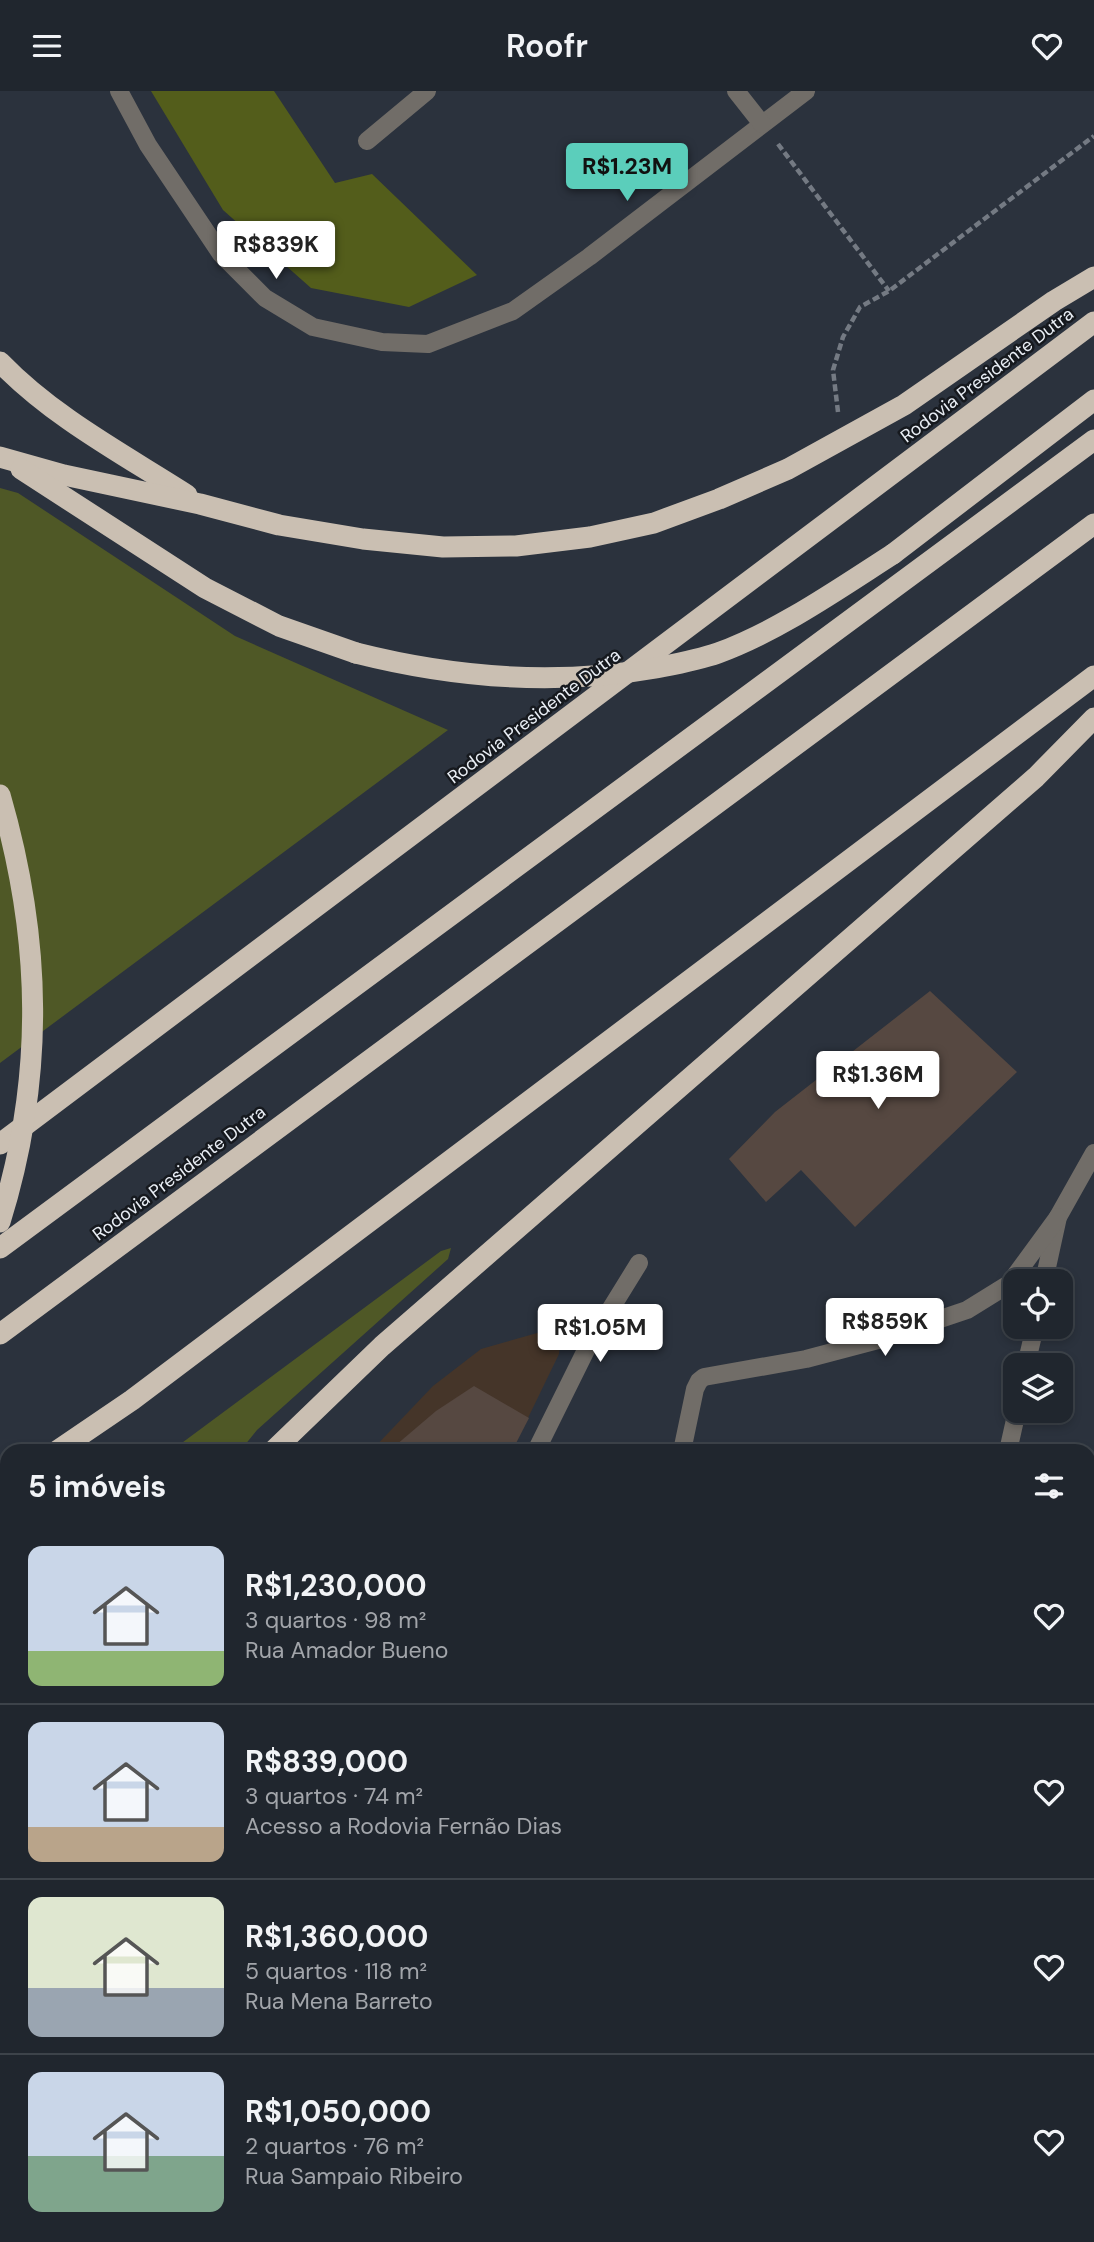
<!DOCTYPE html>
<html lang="pt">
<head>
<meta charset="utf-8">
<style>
  :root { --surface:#20262e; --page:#2d323a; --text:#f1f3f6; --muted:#a2a5aa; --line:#3d434a; --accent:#5bcebb }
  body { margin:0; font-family:"DM Sans",sans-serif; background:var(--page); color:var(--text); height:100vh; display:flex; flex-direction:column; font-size:26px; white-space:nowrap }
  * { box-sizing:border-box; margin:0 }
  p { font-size:23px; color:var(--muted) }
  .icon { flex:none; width:38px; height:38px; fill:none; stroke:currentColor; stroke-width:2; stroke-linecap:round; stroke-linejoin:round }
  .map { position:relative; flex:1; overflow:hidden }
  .side { position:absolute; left:0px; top:1353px; width:1096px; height:800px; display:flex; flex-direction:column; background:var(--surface); border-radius:21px 21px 0 0; box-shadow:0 4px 10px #0003,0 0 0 2px var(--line) }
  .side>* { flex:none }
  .controls { position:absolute; left:1003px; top:1178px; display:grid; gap:14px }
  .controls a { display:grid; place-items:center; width:70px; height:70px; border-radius:14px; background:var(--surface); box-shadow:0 4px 10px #0003,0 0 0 2px var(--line); font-size:35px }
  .price { position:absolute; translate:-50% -60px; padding:0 16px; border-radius:7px; background:#fff; color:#222; font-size:23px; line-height:46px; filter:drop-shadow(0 2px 4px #0008) }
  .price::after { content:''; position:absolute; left:50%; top:42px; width:21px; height:16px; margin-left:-10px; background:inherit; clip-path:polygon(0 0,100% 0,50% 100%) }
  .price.current { background:var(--accent); color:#111 }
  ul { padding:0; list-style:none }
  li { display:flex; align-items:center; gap:21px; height:175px; padding:0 28px }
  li+li { border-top:2px solid var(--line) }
  li span { display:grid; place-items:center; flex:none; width:196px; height:140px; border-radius:14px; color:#555 }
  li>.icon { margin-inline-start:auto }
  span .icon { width:84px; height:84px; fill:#fffc; stroke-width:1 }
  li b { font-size:30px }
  h2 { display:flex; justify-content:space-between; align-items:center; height:84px; padding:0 28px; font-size:30px }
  header { display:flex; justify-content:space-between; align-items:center; height:91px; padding:0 28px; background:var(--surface); font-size:32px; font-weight:600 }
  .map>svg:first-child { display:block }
</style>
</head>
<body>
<header><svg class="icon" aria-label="menu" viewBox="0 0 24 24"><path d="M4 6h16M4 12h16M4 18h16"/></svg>Roofr<svg class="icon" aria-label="heart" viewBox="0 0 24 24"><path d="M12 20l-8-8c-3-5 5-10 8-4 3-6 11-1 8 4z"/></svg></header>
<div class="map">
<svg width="1094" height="2151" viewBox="0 0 1094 2151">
  <rect width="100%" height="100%" fill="#2b323d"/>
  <path fill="#453529" d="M562,1235L559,1263L512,1360H371L433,1295L481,1258Z"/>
  <g fill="#4f5826">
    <path d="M0,397L18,402L235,545L448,639L0,972Z"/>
    <path d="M451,1157L448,1168L257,1339L240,1360H171L441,1160Z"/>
    <path d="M7,1481V1765L0,1797V1486Z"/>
  </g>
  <path fill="#535d1b" d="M151,0H274L335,92L372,83L477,184L409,216L311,197L223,119Z"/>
  <g fill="#564841">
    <path d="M930,900L1017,981L855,1136L801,1079L766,1111L729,1068L775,1021Z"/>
    <path d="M474,1295L529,1327L512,1360H389L436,1320Z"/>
  </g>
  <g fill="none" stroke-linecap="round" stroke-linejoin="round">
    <g stroke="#747a83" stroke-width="4.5" stroke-dasharray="7 3.5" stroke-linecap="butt">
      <path d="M778,53L889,200"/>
      <path d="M838,321L833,279L843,246L860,216L889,200L1094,45"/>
    </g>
    <g stroke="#716d68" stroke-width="18">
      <path d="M119,0L148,54L221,163L265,207L313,236L382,251L428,253L513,220L589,166L806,0"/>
      <path d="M736,0L762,33"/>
      <path d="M367,50L427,0"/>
      <path d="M1044,1190L1058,1126L1094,1062"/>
      <path d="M1026,1274L1035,1236"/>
      <path d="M536,1360L589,1253L639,1172"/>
      <path d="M682,1360L695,1298L699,1290L704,1286L806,1268L878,1249L967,1219L1009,1193L1058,1126"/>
      <path d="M1008,1360L1017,1320"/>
      <path d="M1088,2063L1094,2062"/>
      <path d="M235,2146L237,2151"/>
      <path d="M522,2151L523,2146"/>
      <path d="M758,2151L779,2146"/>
    </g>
    <g stroke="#cabfb2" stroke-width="21">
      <path d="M0,271C53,326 123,363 187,404"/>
      <path d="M0,366L64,384L200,413L279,434L363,448L443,456L516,455L590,446L654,432L719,408L788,378L904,314L1054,210L1094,186"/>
      <path d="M21,378L205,497L279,535L356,562"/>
      <path d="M893,463L1094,309"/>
      <path d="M0,1053L1094,231"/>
      <path d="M0,1157L1094,349"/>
      <path d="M0,1243L1094,433"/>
      <path d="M57,1360L132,1309L1094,585"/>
      <path d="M273,1360L382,1255L1036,686L1094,627"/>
      <path d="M0,1399L7,1394"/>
      <path d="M0,1436L7,1429"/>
      <path d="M0,1886L7,1854"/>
    </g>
    <g stroke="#cabfb2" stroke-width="21">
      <path d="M356,562C455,587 555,595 656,577C676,573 698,569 718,562C780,539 837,499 893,463"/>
      <path d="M0,704C42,849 45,986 0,1131"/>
    </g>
  </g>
  <g text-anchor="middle" stroke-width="5" stroke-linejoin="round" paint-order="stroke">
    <g font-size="18" fill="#e9eef5" stroke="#16191e">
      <text transform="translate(987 284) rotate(-37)" y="6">Rodovia Presidente Dutra</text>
      <text transform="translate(534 625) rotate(-37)" y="6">Rodovia Presidente Dutra</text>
      <text transform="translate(179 1082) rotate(-37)" y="6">Rodovia Presidente Dutra</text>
    </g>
  </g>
</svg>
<div class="controls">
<a><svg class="icon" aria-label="locate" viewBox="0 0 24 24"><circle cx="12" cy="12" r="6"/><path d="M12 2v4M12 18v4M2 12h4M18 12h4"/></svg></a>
<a><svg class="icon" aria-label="layers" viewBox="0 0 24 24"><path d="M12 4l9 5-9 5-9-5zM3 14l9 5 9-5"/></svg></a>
</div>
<b class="price current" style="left:627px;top:112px">R$1.23M</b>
<b class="price" style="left:276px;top:190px">R$839K</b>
<b class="price" style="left:878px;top:1020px">R$1.36M</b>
<b class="price" style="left:885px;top:1267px">R$859K</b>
<b class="price" style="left:600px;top:1273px">R$1.05M</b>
<section class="side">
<h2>5 imóveis<svg class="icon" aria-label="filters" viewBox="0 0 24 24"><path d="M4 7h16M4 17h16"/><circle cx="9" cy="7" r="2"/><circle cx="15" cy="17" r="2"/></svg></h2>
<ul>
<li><span style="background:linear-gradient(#c9d6e8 75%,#8fb573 0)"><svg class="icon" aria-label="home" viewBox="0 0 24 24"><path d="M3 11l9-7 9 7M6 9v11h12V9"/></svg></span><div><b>R$1,230,000</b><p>3 quartos · 98 m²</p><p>Rua Amador Bueno</p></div><svg class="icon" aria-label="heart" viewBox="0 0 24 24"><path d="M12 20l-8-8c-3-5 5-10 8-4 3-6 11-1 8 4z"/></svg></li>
<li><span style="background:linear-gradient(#c9d6e8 75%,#b9a48a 0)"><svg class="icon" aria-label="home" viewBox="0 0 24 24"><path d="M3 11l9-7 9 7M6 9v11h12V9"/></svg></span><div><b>R$839,000</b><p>3 quartos · 74 m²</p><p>Acesso a Rodovia Fernão Dias</p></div><svg class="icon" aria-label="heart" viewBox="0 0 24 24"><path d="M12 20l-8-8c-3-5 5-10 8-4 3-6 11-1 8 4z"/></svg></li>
<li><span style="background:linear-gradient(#dfe7d0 65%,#9aa5b1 0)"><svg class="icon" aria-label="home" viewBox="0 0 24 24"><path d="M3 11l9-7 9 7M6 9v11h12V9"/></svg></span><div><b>R$1,360,000</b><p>5 quartos · 118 m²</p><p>Rua Mena Barreto</p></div><svg class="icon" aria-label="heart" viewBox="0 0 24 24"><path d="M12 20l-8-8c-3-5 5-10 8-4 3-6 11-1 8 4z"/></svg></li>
<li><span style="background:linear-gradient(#c9d6e8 60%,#7fa58c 0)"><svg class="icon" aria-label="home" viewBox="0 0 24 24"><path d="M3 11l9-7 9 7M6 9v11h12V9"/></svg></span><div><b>R$1,050,000</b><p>2 quartos · 76 m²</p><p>Rua Sampaio Ribeiro</p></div><svg class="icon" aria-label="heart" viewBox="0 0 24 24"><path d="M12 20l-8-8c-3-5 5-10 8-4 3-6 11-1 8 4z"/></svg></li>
</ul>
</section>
</div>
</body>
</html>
